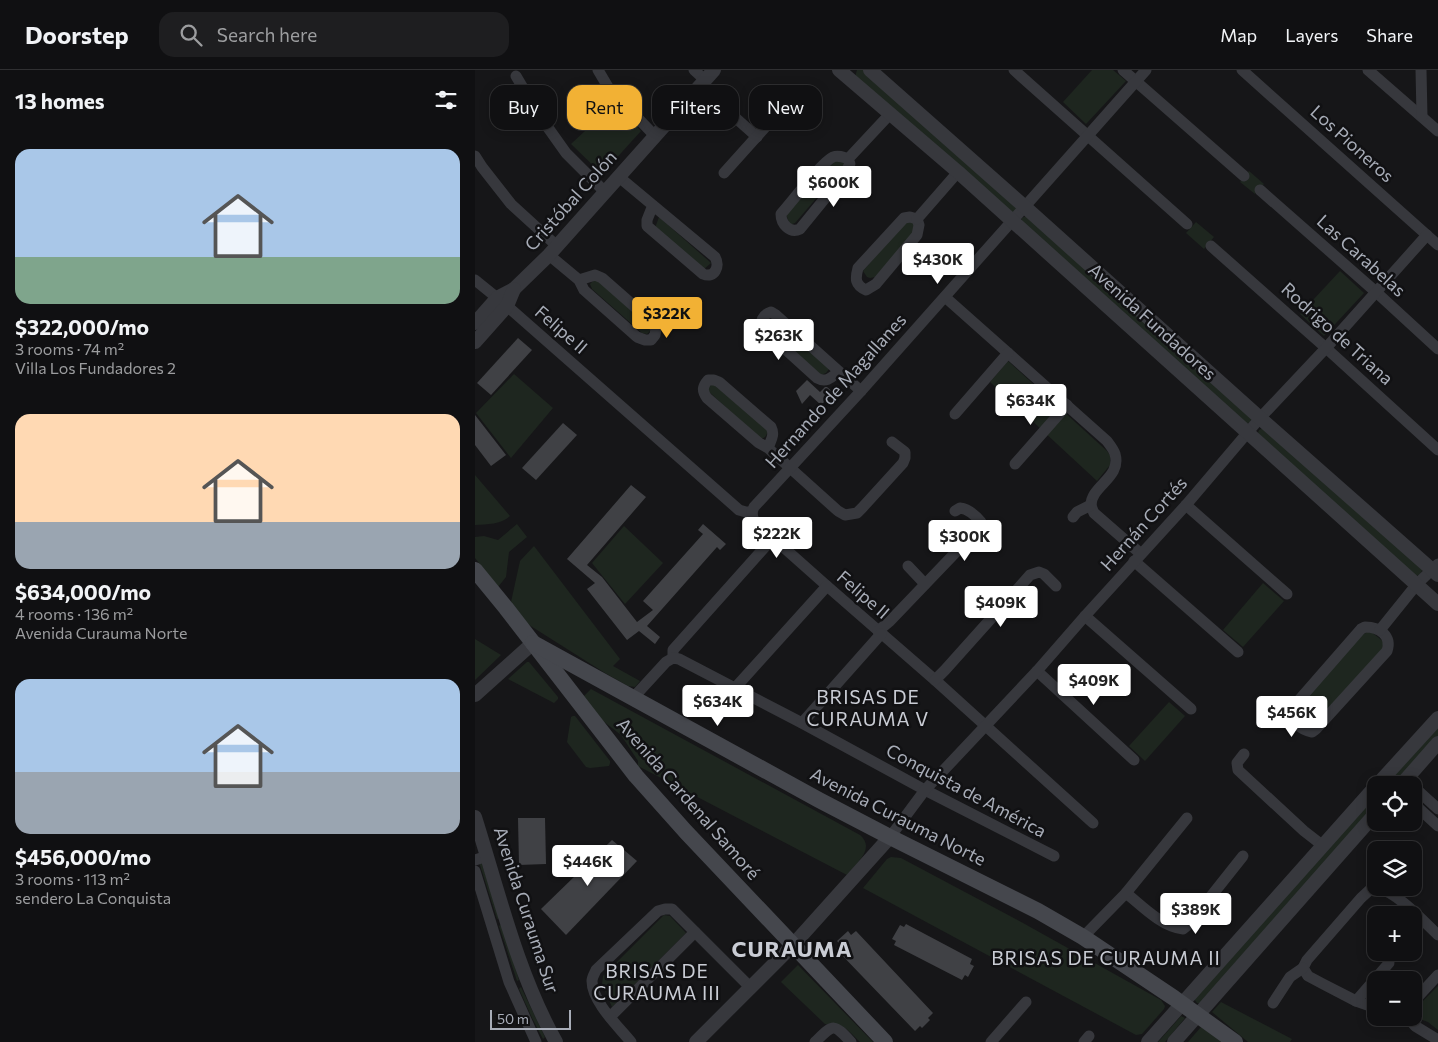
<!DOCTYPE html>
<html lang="en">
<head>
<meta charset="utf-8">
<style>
  :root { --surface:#101012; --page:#1e1e20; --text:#f1f3f6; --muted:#9c9d9f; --line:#303032; --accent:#f2b134 }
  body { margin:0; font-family:Commissioner,sans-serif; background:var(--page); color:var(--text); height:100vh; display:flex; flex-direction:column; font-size:19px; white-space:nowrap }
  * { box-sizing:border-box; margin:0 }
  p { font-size:16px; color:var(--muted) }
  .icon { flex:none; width:28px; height:28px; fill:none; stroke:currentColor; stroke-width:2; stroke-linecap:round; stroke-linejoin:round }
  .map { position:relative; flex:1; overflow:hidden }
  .panel { display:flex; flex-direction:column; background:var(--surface); width:475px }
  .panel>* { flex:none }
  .hud { position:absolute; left:15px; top:15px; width:475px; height:45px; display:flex; gap:10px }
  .tools { position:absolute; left:892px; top:706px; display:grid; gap:10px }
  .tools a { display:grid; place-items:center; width:55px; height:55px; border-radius:10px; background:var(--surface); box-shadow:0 2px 12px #0003,0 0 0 1px var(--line); font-size:25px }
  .scale { position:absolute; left:15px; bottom:12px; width:81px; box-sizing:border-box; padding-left:5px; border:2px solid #a8adb8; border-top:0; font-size:14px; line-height:18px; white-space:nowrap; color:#a8adb8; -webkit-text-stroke:4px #111113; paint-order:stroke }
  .price { position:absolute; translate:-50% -42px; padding:0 11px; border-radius:5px; background:#fff; color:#222; font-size:16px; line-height:32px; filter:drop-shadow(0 1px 2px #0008) }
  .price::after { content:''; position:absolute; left:50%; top:30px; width:15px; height:11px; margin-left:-8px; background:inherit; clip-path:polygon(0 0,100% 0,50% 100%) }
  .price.active { background:var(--accent); color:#111 }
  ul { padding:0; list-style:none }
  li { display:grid; align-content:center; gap:10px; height:265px; padding:0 15px }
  li span { display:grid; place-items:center; height:155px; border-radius:15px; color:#555 }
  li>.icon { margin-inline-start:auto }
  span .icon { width:90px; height:90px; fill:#fffc; stroke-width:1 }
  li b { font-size:21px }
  h2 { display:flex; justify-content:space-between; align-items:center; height:60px; padding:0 15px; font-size:21px }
  .pill { padding:0 18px; border-radius:15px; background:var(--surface); box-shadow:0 2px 12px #0003,0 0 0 1px var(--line); font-size:18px; line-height:45px }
  .pill.active { background:var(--accent); color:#111 }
  header { display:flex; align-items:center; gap:30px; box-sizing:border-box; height:70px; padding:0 25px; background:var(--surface); border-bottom:1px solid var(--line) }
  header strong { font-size:24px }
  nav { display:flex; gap:28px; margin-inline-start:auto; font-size:18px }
  .search { width:350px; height:45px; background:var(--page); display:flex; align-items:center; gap:12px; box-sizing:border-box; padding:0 18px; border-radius:15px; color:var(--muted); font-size:19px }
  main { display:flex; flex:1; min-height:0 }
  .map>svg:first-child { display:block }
</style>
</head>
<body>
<header>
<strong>Doorstep</strong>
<div class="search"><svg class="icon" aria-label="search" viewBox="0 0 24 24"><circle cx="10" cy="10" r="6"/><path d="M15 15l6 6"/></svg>Search here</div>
<nav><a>Map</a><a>Layers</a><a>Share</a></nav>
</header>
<main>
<section class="panel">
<h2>13 homes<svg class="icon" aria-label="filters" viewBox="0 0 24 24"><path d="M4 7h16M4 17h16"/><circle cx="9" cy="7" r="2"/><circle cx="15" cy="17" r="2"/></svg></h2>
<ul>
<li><span style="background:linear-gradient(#a9c7e8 70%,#7fa58c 0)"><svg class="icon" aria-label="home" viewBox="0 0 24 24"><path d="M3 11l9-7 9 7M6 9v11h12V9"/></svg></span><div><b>$322,000/mo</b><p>3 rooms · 74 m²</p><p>Villa Los Fundadores 2</p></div></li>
<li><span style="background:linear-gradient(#ffd9b3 70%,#9aa5b1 0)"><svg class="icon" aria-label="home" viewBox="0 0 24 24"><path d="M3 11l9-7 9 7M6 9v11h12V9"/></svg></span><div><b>$634,000/mo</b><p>4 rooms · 136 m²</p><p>Avenida Curauma Norte</p></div></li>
<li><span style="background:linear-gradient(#a9c7e8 60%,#9aa5b1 0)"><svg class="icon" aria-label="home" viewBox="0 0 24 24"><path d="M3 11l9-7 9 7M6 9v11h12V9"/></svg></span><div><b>$456,000/mo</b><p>3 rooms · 113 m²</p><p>sendero La Conquista</p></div></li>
</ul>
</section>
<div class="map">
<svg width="963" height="972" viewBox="0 0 963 972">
  <rect width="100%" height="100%" fill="#161618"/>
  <g fill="#1e261f">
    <path d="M382,0H390L542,136L540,142L534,144L380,7Z"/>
    <path d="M617,0H638L651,11L611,54L588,32Z"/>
    <path d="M139,34L166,61L127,104L96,74Z"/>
    <path d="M362,89L369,91V96L320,153L315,155L311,144Z"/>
    <path d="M774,101L789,114L780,124L765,112Z"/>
    <path d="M553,145L778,345L775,352L769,355L545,154L547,148Z"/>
    <path d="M184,147L236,193L228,200L180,158Z"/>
    <path d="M431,151L438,152L441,161L400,207L395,208L392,207L388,201Z"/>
    <path d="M721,152L739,167L729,179L711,163Z"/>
    <path d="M865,201L889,223L849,266L825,244Z"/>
    <path d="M122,210L175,256V261L172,264L167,263L117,219L115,214L118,211Z"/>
    <path d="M299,249L354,299L351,303L346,305L291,255L295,250Z"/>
    <path d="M533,291L632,381L635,385V395L622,411L515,312Z"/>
    <path d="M39,304L78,338L36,388L1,343Z"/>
    <path d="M238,314L293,359C292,365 291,368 285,369L231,319Z"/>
    <path d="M790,357L948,499L945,504L940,507L782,366L784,360Z"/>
    <path d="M0,405L35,446C25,455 13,454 0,455Z"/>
    <path d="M42,454L52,467L34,482L31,507L23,517L0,488V467L9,466L23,470Z"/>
    <path d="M149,456L188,493L150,534L117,493Z"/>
    <path d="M59,476L145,589L138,596L165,611L160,617L153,616L130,603L51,553L36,532L45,491Z"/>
    <path d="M788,513L809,531L768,577L748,560Z"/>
    <path d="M895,561L909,572L910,577L837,657C829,656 820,648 818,640L884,566Z"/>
    <path d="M0,569L26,585L0,610Z"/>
    <path d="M52,592H54L83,627V629L79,633L33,609Z"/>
    <path d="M116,619L385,765C401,779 381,793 372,805L163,696V691L146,665L128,651L109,626Z"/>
    <path d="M694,632L710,646L670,691L654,676Z"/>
    <path d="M98,646H100L135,691V693L134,696L115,698L111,697L92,672L96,647Z"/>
    <path d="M963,654V666L919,715H909Z"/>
    <path d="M901,724V735L725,933H722L719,929Z"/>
    <path d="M416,787L426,788L548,853L686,930L690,936L689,939L667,964L661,965L388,818L412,789Z"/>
    <path d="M6,791L24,848L22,849L4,792Z"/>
    <path d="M189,845L195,846L211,863L137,937L127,914L128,906Z"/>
    <path d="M27,854L44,910L42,911L24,856Z"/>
    <path d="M323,895L398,972H385C373,960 369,953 350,954L306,912Z"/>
    <path d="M963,916V960L953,952L942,948V937Z"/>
    <path d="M46,917L70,967L68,969L57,948L44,919Z"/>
    <path d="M746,932L817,969L815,972H773L737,942Z"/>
    <path d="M706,946L710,948L690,972H683Z"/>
    <path d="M726,957L747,972H713Z"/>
  </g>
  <g fill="#404145">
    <path d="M43,268L57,280L16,325L2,313Z"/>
    <path d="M332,310L345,322L350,317H352L360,324L353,332L351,330L346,335L335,325L327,334L321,321Z"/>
    <path d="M0,345L31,385L16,396L0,375Z"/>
    <path d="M88,353L102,365L61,410L47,398Z"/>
    <path d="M156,415L171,427L112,495L127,507L162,552L178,540L168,531L228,464L223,460L228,454L251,474L245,480L242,477L172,556L185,567L180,574L164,561L152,570L112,519L120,513L92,489Z"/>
    <path d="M43,748H70L71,794L44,795Z"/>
    <path d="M137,770L162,791L91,865L66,839Z"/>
    <path d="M431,854L497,889L495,894L499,896L493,907L490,905L487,910L419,875L421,871L417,869L425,855L429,857Z"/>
    <path d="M373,861L376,865L381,861L458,943L453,948L455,950L447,958L445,956L440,961L361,879L366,875L362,871Z"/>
  </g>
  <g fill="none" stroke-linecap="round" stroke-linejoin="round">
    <g stroke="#37383d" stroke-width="11">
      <path d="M123,0L133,17L180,66"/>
      <path d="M219,0L230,10"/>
      <path d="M539,0L712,154"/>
      <path d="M648,0L769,106"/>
      <path d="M767,0L963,175"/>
      <path d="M893,0L963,61"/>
      <path d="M946,0L947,46"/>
      <path d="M41,6L64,45L91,83L130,122"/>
      <path d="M225,16L282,67"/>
      <path d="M0,86L7,97L36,134L82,176"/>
      <path d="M373,89C368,87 363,85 358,87C347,92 316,133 306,144C306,154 315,164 325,159L369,105L375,94L373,89L415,44"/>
      <path d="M249,103L293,54"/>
      <path d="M144,107L240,187C245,196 240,209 228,204L172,156V150L178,135"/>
      <path d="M785,120L901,222L963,279"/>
      <path d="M435,147L442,149L444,155L442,165L401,214L391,220C380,215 380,209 383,198L429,148Z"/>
      <path d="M442,149L483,102"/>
      <path d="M736,176L851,278L963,380"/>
      <path d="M74,185L104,210L109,220L162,267L170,270H176L180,265L181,259L176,251L127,208L120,205L104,210"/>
      <path d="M0,210L32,236L264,440L271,442H277L278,449L298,468L352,516L460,610L618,753"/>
      <path d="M470,227L632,371C635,375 639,380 640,384C647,408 615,416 616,436C617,438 618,441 619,443L666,484"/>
      <path d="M363,302C356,308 351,313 342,308L288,259C285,251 287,245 296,242L301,245L386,321"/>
      <path d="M480,344L533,283"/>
      <path d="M293,378C296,370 300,365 296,357L244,312L239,310H233C227,317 227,321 232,328L284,373L293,378L363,441L370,445L382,443L387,438L428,393L430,388V382L417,372"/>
      <path d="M540,394L592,335"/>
      <path d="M711,435L812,524"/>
      <path d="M277,442L279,437L386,321L671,0"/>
      <path d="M598,447L602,442L616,435"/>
      <path d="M659,491L763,582"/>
      <path d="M433,496L450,514"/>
      <path d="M610,546L716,639"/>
      <path d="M890,557C905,557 917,566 912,581L841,659L837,662C827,660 811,650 817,638L886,559Z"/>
      <path d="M905,560L942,514L963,494"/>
      <path d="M403,561L415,551L505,457L506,452C501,446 494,439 485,438L480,441"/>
      <path d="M198,588V580L298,468"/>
      <path d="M562,601L659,690"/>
      <path d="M460,610L470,600L555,505L564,502L569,504L581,516"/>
      <path d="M260,618L352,516"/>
      <path d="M158,628L191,592L198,588L204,589L327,653L450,720L579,786"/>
      <path d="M327,653L406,564"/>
      <path d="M769,684L762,693L763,700L829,761L847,775"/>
      <path d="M939,717L963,739"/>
      <path d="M939,734L963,756"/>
      <path d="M415,767L450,720L562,601L610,546L711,435L785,348L851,278L952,165"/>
      <path d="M0,790L12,786"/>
      <path d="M0,801L34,912L61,972"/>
      <path d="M901,817L899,816L886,828L832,890L828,898L833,906L848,914L881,931L901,938"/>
      <path d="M903,818C923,823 948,851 963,865"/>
      <path d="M651,823C667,836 687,857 708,859L714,854L768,786"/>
      <path d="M608,867L651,823L712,748"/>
      <path d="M881,931L914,893"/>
      <path d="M939,931L963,905"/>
      <path d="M798,933L815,907L828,898"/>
      <path d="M135,947L220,862"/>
      <path d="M933,948L940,956L963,970"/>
      <path d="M156,972C144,957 117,932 117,911C117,907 120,903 121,900L183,841L190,839H197L275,917"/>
      <path d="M340,972C359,954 358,953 376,972"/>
      <path d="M516,972L551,932"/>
      <path d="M609,972L614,966"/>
    </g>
    <g stroke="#37383d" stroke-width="14">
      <path d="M364,0L483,102L963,534"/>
      <path d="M395,0L550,137L785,348L963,505"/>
      <path d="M0,253L22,228L39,219L74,185L239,0"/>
      <path d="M0,272L32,236L39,219"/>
      <path d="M0,625L58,573"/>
      <path d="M902,715L963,648"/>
      <path d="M926,715L963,673"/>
      <path d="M0,747C24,823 42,902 81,972"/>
      <path d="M221,972L318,875L415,767"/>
      <path d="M673,972L901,716"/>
      <path d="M699,972L901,743"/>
    </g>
    <g stroke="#45474d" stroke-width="16">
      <path d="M0,500L31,538L161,706L211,762L410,972"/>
      <path d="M58,573L344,730L415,767L563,841L608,867L699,928L760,972"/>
    </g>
  </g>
  <g text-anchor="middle" stroke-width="5" stroke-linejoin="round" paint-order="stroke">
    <g font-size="18" fill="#a8adb8" stroke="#111113">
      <text transform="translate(877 74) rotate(42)" y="6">Los Pioneros</text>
      <text transform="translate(96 131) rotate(-48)" y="6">Cristóbal Colón</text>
      <text transform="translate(886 186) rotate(42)" y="6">Las Carabelas</text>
      <text transform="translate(677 252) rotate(42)" y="6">Avenida Fundadores</text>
      <text transform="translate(86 260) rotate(41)" y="6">Felipe II</text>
      <text transform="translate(862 264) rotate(42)" y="6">Rodrigo de Triana</text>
      <text transform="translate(361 321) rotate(-48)" y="6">Hernando de Magallanes</text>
      <text transform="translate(669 454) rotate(-48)" y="6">Hernán Cortés</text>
      <text transform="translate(388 525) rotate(41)" y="6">Felipe II</text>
      <text transform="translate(491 721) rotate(28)" y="6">Conquista de América</text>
      <text transform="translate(213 729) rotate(49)" y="6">Avenida Cardenal Samoré</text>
      <text transform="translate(423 747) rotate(27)" y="6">Avenida Curauma Norte</text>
      <text transform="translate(51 840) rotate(72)" y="6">Avenida Curauma Sur</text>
    </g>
    <g font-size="19" letter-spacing="1" fill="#c9ccd4" stroke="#111113">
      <text x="393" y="634">BRISAS DE<tspan x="393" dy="22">CURAUMA V</tspan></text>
      <text x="631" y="895">BRISAS DE CURAUMA II</text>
      <text x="182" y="908">BRISAS DE<tspan x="182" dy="22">CURAUMA III</tspan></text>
    </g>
    <g font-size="22" font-weight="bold" letter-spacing="1" fill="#c9ccd4" stroke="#111113">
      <text x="317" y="887">CURAUMA</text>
    </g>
  </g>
</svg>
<div class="tools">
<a><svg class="icon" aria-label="locate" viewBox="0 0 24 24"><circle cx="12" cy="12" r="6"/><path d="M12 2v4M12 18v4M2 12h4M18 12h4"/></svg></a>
<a><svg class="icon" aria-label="layers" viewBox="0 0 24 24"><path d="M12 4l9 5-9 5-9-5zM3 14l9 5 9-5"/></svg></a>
<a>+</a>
<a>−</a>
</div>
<div class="scale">50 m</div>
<b class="price" style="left:359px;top:138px">$600K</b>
<b class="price" style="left:463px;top:215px">$430K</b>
<b class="price active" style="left:192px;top:269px">$322K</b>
<b class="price" style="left:304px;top:291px">$263K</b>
<b class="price" style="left:556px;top:356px">$634K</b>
<b class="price" style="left:302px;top:489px">$222K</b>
<b class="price" style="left:490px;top:492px">$300K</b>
<b class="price" style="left:526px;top:558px">$409K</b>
<b class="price" style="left:619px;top:636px">$409K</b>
<b class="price" style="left:243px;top:657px">$634K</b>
<b class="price" style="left:817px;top:668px">$456K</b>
<b class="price" style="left:113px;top:817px">$446K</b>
<b class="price" style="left:721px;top:865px">$389K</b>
<div class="hud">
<a class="pill">Buy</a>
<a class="pill active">Rent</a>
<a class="pill">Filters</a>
<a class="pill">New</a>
</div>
</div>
</main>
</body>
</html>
